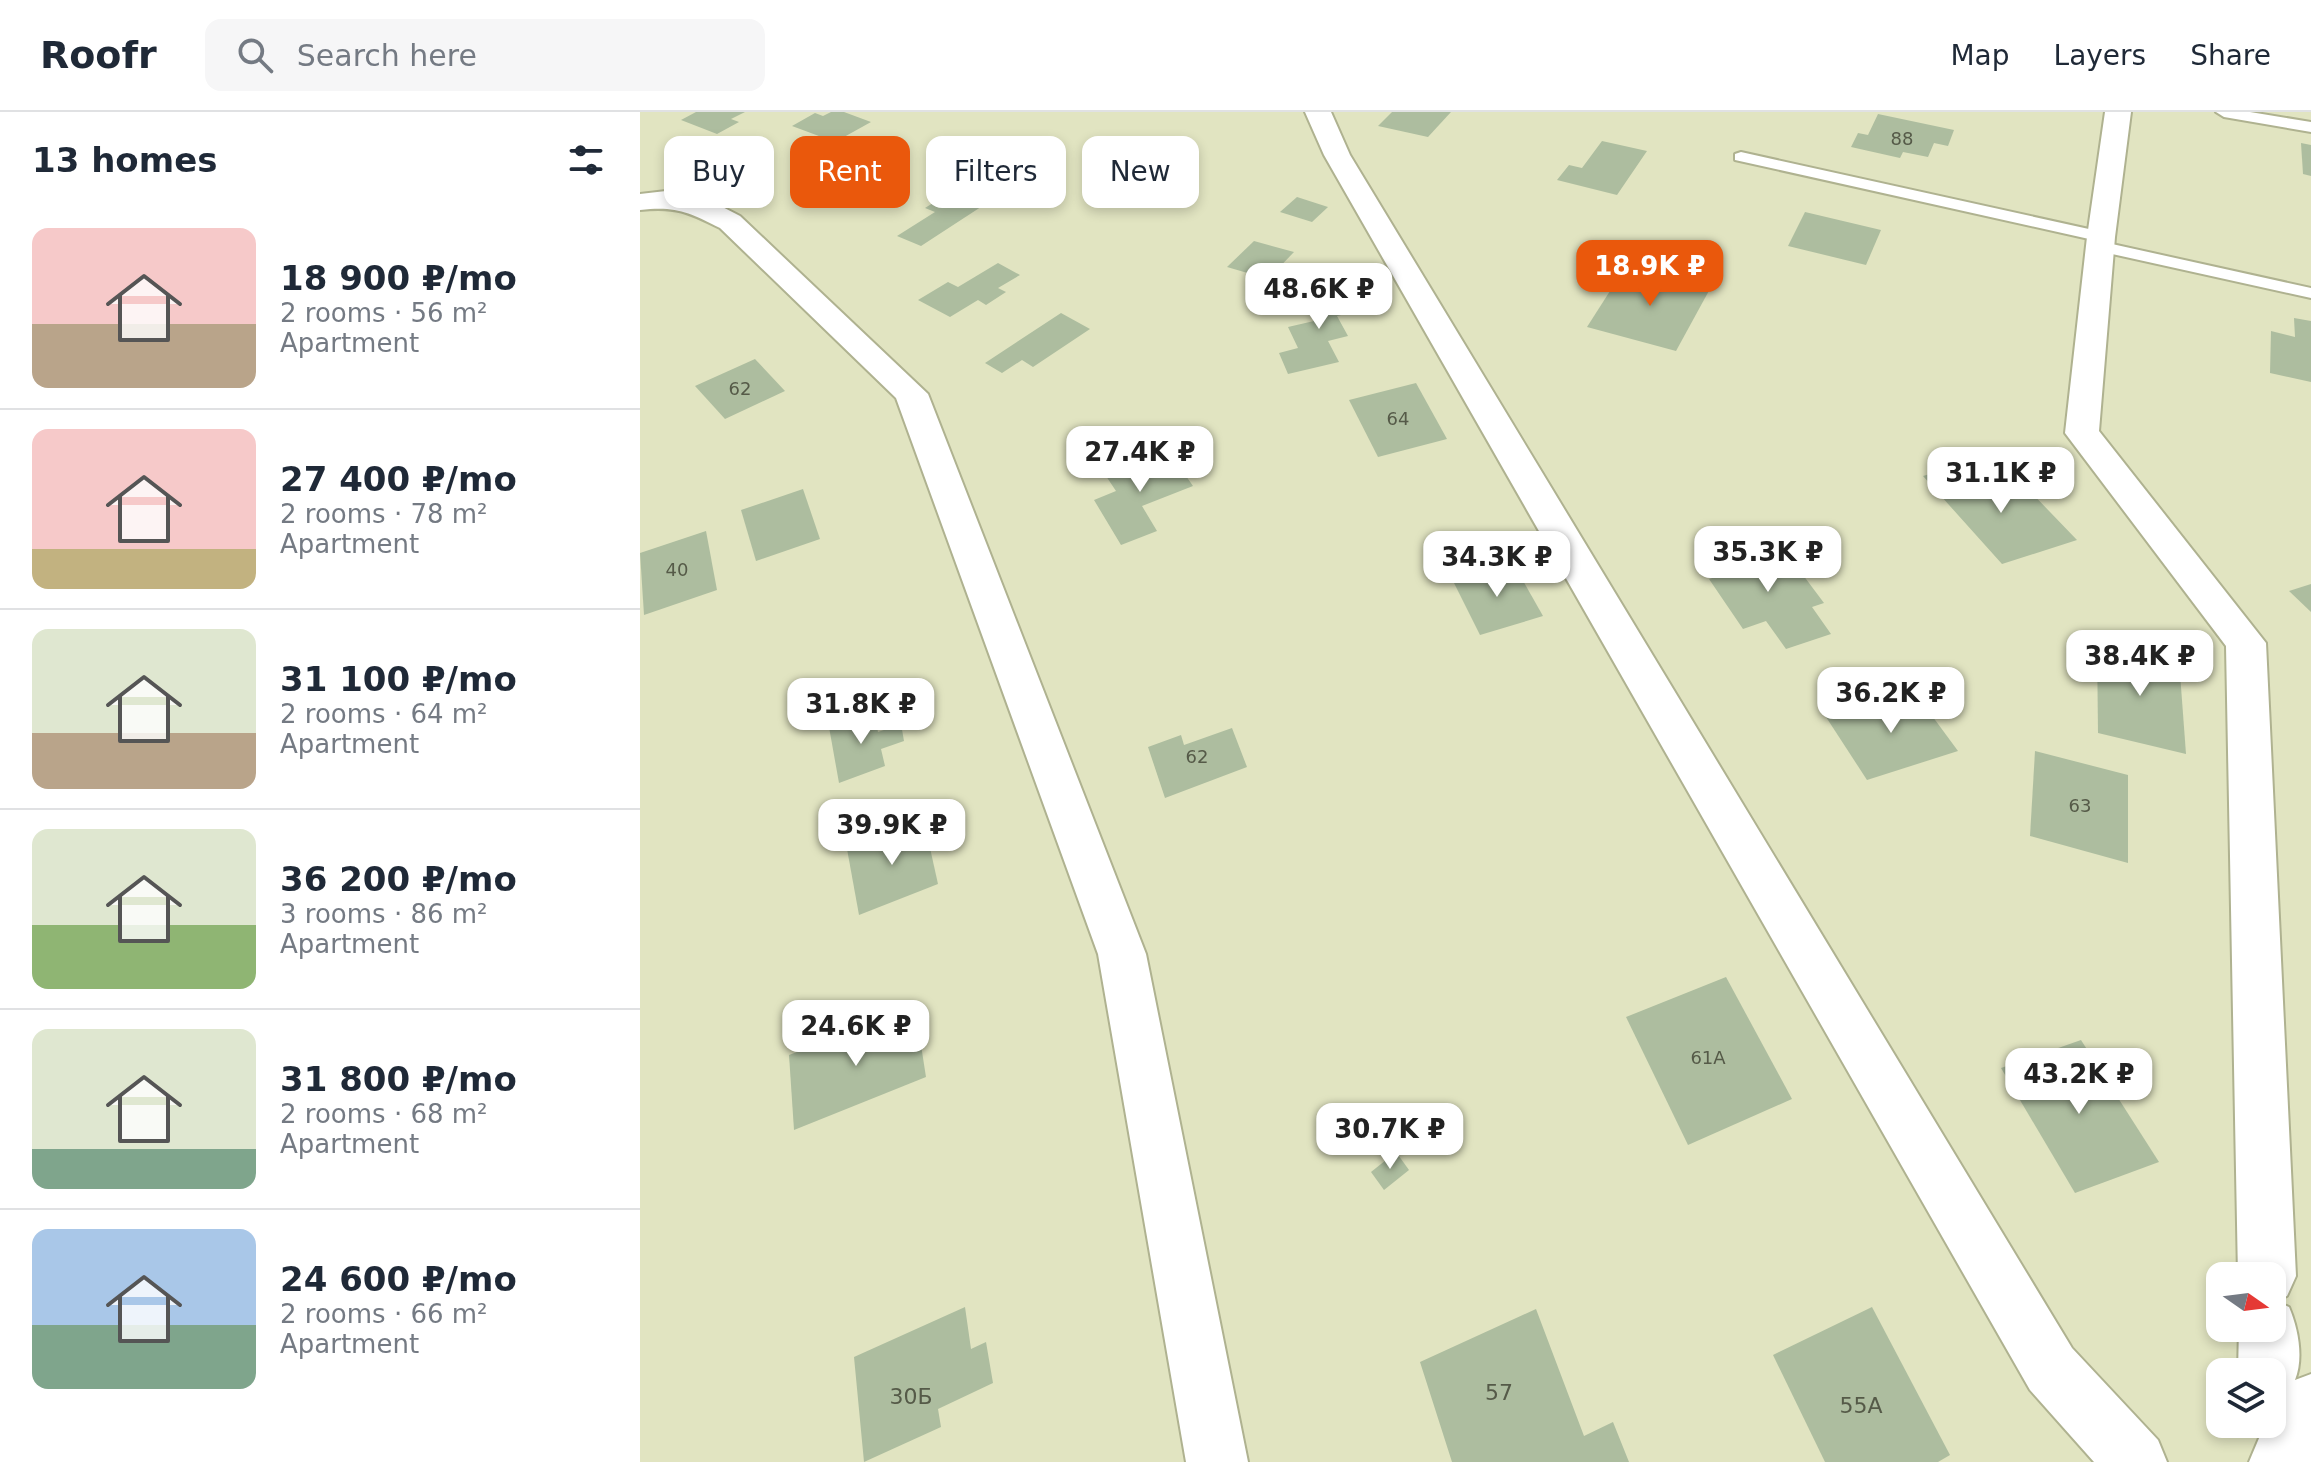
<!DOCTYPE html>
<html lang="en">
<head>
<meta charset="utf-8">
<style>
  :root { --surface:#fff; --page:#f6f6f7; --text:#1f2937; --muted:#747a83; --line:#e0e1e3; --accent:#ea580c }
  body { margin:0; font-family:"DejaVu Sans",sans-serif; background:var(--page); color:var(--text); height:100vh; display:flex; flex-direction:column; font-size:30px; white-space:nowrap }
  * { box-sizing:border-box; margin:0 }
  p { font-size:26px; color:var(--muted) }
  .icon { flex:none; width:44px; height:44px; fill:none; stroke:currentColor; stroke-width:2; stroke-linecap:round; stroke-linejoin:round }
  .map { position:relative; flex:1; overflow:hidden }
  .drawer { display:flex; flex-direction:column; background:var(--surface); width:640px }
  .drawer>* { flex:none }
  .hud { position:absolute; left:24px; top:24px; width:760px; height:72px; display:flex; gap:16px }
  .needle { width:52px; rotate:104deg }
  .fabs { position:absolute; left:1566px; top:1150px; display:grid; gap:16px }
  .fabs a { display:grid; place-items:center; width:80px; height:80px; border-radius:16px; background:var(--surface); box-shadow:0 4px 12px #0003; font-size:40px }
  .price { position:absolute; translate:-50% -68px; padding:0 18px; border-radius:16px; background:#fff; color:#222; font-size:26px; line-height:52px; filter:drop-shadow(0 2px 4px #0008) }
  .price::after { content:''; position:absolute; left:50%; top:48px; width:24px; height:18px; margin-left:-12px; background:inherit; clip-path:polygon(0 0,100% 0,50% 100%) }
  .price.active { background:var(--accent); color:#fff }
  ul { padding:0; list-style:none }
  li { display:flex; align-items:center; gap:24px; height:200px; padding:0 32px }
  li+li { border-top:2px solid var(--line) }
  li span { display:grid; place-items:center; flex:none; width:224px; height:160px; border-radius:16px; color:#555 }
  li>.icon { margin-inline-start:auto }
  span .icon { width:96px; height:96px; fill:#fffc; stroke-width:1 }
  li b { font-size:34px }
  h2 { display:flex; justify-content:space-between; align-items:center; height:96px; padding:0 32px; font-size:34px }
  .tag { padding:0 28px; border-radius:16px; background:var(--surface); box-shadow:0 4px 12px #0003; font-size:28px; line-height:72px }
  .tag.active { background:var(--accent); color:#fff }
  header { display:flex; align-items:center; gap:48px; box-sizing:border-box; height:112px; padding:0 40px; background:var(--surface); border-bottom:2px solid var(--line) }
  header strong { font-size:38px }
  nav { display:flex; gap:44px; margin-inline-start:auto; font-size:28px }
  .search { width:560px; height:72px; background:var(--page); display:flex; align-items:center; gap:20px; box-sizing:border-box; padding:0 28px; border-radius:16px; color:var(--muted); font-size:30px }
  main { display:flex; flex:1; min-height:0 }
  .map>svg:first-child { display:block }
</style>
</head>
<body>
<header>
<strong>Roofr</strong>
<div class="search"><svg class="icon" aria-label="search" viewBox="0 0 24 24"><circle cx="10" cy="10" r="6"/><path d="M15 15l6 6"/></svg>Search here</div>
<nav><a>Map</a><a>Layers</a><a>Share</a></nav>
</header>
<main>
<section class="drawer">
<h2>13 homes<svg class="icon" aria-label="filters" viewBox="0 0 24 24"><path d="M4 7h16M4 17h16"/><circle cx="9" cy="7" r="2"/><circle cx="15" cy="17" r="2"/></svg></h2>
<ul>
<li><span style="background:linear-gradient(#f6c9c9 60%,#b9a48a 0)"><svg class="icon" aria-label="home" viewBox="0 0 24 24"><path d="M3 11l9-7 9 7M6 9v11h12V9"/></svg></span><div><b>18 900 ₽/mo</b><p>2 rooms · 56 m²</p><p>Apartment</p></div></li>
<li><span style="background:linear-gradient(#f6c9c9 75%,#c2b280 0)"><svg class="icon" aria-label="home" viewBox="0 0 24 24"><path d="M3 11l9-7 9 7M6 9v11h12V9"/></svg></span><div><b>27 400 ₽/mo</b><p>2 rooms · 78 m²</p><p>Apartment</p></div></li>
<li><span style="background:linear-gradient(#dfe7d0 65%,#b9a48a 0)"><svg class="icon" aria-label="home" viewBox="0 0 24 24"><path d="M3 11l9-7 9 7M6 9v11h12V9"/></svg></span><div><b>31 100 ₽/mo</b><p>2 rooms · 64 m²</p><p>Apartment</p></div></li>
<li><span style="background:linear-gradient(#dfe7d0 60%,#8fb573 0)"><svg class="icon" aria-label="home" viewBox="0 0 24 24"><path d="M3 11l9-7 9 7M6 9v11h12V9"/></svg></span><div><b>36 200 ₽/mo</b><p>3 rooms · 86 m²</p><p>Apartment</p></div></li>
<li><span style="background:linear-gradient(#dfe7d0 75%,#7fa58c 0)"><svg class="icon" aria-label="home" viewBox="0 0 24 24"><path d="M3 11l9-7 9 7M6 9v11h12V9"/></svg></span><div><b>31 800 ₽/mo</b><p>2 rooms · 68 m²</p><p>Apartment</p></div></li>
<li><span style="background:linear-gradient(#a9c7e8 60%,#7fa58c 0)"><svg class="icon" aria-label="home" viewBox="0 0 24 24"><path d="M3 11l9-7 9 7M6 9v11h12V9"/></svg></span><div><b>24 600 ₽/mo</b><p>2 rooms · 66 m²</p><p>Apartment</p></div></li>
</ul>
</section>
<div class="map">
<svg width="1671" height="1350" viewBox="0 0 1671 1350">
  <rect width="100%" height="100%" fill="#e1e4c1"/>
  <g fill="#adbd9f">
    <path d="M56,0H105L91,7L99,10L77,22L41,8Z"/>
    <path d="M191,0H204L231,10L195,30L152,14L175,1L183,4Z"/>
    <path d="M752,0H811L788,25L738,14Z"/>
    <path d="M1238,2L1314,18L1308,34L1294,31L1288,45L1263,40L1260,46L1211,35L1218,21L1228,23Z"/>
    <path d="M962,29L1007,39L977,83L917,68L929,53L942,56Z"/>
    <path d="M1661,31L1671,33V64L1663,62Z"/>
    <path d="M243,50L265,59L248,68L262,74L241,87L227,81L208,93L179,81L204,67L211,69Z"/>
    <path d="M336,64L370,76L281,134L257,124L295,100L285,96Z"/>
    <path d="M657,85L688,95L672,110L640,100Z"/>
    <path d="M1165,100L1241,118L1226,153L1148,134Z"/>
    <path d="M614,129L654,140L628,167L587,155Z"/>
    <path d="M358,151L380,163L358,176L366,180L346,193L338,188L310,205L278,188L308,170L318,175Z"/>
    <path d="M986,154L1071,175L1036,239L947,215Z"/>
    <path d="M706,175L718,199L697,204L708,224L688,229L699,250L648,262L639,241L658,236L648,215L674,209L662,185Z"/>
    <path d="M421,201L450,217L393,255L382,248L362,261L345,251Z"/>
    <path d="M1654,206L1671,209V270L1630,261L1631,219L1655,225Z"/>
    <path d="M115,247L145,279L85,307L55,274Z"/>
    <path d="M776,271L807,327L738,345L709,288Z"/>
    <path d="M527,337L553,374L502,394L517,419L481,433L454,388L476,379L464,361Z"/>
    <path d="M1324,352L1352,382L1384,373L1437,428L1362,452L1283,364Z"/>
    <path d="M163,377L180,427L116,449L101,398Z"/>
    <path d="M66,419L77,478L4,503L0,441Z"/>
    <path d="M1106,426L1123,451L1148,443L1184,491L1172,495L1191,522L1146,537L1126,509L1103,517L1069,467L1085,462L1068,437Z"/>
    <path d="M873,451L903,504L840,523L813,469Z"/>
    <path d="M1671,472V500L1649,479Z"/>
    <path d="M1457,530L1539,548L1546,642L1458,621Z"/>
    <path d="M1273,578L1318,639L1227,668L1186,605Z"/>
    <path d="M234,600L238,620L261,612L264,629L241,637L245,654L199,671L189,615Z"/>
    <path d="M592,616L607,655L525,686L508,635L541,623L544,633Z"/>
    <path d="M1395,639L1488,663V751L1390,724Z"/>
    <path d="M284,709L298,772L219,803L207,737Z"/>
    <path d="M1086,865L1152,987L1048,1033L986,905Z"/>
    <path d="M275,895L286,965L154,1018L149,943Z"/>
    <path d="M1441,928L1519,1050L1435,1081L1361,956Z"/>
    <path d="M756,1040L769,1058L744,1078L731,1060Z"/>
    <path d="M325,1195L331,1237L346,1230L353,1271L298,1297L301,1315L224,1350L214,1245Z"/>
    <path d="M1232,1195L1310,1343L1298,1350H1185L1133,1243Z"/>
    <path d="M896,1197L944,1324L973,1310L989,1350H812L780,1250Z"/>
  </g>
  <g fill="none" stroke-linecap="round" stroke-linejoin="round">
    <g stroke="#afb290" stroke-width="4">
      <g id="service">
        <path d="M1576,0H1610L1671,10V20L1584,5Z"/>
        <path d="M1101,40L1467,121L1470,125L1463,130L1671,176V186L1454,138L1451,134L1458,129L1095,48V42Z"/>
      </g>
    </g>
    <g stroke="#afb290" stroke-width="4">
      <g id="minor">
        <path d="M665,0H691L710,43L1432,1236L1518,1328L1527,1350H1454L1390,1278L684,43Z"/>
        <path d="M1465,0H1491L1475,125L1459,319L1626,531L1656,1164L1647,1184L1635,1189L1649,1195C1658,1216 1664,1246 1655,1268L1671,1262V1350H1609L1625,1312H1632V1295L1636,1287L1632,1288V1260H1598L1599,1216H1632V1164H1598L1586,534L1425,321L1447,125Z"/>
        <path d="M26,79L63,85L100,104L288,282L506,842L608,1350H546L458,842L256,286L80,116C48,100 36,94 0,98V82Z"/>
      </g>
    </g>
    <use href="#service" fill="#fff" fill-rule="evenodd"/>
    <use href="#minor" fill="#fff" fill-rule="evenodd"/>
  </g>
  <g text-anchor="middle" stroke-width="6" stroke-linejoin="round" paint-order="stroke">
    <g font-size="18" fill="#555a48">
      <text x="1262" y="33">88</text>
      <text x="100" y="283">62</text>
      <text x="758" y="313">64</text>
      <text x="37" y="464">40</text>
      <text x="557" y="651">62</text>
      <text x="1440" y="700">63</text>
      <text x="1068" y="952">61А</text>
    </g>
    <g font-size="22" fill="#555a48">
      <text x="859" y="1288">57</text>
      <text x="271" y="1292">30Б</text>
      <text x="1221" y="1301">55А</text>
    </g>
  </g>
</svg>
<div class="fabs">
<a><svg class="needle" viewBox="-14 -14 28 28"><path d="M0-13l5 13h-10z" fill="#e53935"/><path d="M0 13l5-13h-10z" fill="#747a83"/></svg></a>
<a><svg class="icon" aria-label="layers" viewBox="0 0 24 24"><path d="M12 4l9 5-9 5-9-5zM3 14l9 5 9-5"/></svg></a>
</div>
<b class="price active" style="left:1010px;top:196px">18.9K ₽</b>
<b class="price" style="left:679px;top:219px">48.6K ₽</b>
<b class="price" style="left:500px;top:382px">27.4K ₽</b>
<b class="price" style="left:1361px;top:403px">31.1K ₽</b>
<b class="price" style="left:1128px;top:482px">35.3K ₽</b>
<b class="price" style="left:857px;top:487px">34.3K ₽</b>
<b class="price" style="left:1500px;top:586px">38.4K ₽</b>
<b class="price" style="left:1251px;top:623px">36.2K ₽</b>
<b class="price" style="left:221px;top:634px">31.8K ₽</b>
<b class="price" style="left:252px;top:755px">39.9K ₽</b>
<b class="price" style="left:216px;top:956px">24.6K ₽</b>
<b class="price" style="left:1439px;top:1004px">43.2K ₽</b>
<b class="price" style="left:750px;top:1059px">30.7K ₽</b>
<div class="hud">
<a class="tag">Buy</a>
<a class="tag active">Rent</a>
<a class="tag">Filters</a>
<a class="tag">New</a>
</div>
</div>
</main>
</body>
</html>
